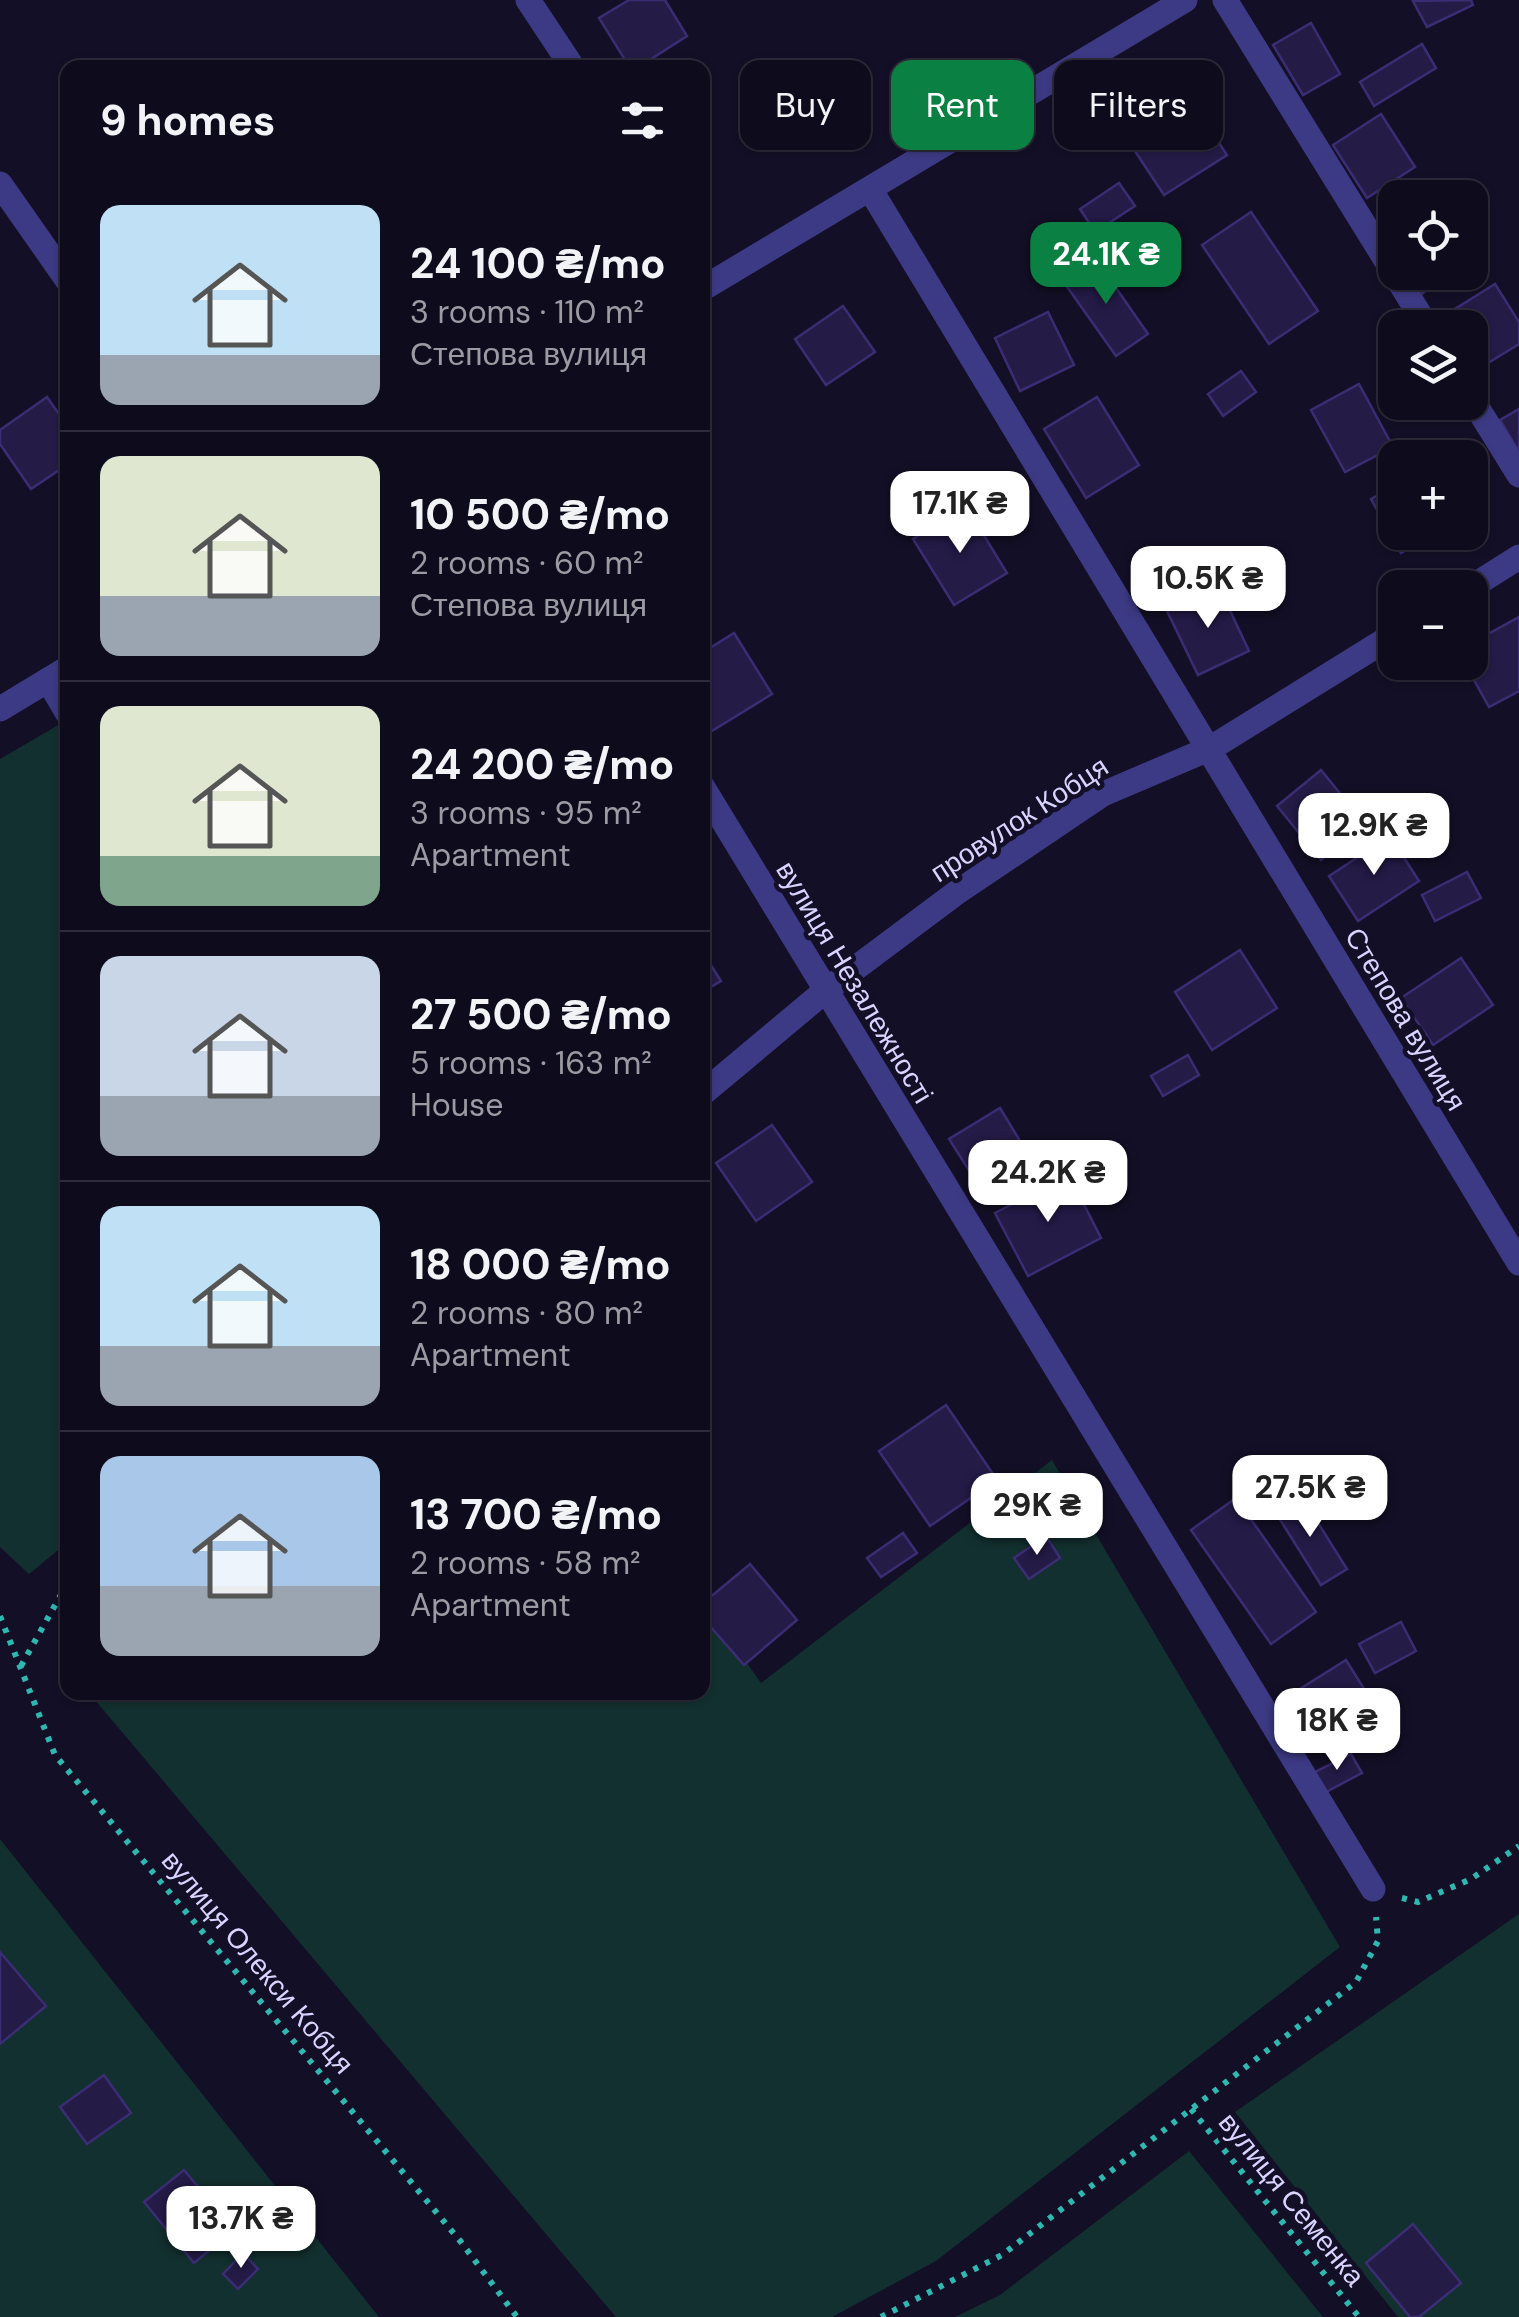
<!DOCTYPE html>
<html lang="en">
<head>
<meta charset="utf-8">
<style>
  :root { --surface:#0e0b1c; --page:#171425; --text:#f1f3f6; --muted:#9b9ba3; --line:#2e2b3b; --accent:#0b8043 }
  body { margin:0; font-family:"DM Sans",sans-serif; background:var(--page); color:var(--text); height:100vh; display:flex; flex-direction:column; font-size:38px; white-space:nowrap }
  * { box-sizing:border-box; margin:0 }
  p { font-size:32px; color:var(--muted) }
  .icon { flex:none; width:55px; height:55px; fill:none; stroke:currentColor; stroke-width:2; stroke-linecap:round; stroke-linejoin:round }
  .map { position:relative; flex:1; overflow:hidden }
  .details { position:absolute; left:60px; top:60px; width:650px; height:1640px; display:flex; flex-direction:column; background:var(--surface); border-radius:20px; box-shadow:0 2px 8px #0004,0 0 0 2px var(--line) }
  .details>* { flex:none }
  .top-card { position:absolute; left:740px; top:60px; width:628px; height:90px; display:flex; gap:20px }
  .buttons { position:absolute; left:1378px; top:180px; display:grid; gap:20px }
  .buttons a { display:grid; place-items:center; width:110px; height:110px; border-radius:20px; background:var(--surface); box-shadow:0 2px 8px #0004,0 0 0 2px var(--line); font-size:50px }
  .price { position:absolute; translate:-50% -85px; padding:0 22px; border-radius:20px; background:#fff; color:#222; font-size:32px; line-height:65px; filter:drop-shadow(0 2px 5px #0008) }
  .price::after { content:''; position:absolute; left:50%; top:60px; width:30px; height:22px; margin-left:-15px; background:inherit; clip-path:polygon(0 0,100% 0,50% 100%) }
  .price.selected { background:var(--accent); color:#fff }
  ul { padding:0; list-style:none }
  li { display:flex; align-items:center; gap:30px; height:250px; padding:0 40px }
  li+li { border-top:2px solid var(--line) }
  li span { display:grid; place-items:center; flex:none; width:280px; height:200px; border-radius:20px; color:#555 }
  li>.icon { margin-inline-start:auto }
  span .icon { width:120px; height:120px; fill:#fffc; stroke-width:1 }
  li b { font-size:42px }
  h2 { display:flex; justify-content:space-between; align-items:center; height:120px; padding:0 40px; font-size:42px }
  .pill { padding:0 35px; border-radius:20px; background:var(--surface); box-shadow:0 2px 8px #0004,0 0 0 2px var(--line); font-size:35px; line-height:90px }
  .pill.selected { background:var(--accent); color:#fff }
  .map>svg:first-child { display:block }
</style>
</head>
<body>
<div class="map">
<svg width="1519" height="2317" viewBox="0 0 1519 2317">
  <rect width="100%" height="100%" fill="#130f26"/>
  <g fill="#12302f">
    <path d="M67,720L68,1542L29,1574L0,1547V759Z"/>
    <path d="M1052,1460L1340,1947L936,2261L832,2317H616L89,1693L702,1692L703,1601L761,1683Z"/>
    <path d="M0,1839L379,2317H0Z"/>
    <path d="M1519,1914V2317H1398L1235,2112Z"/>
    <path d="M1189,2151L1323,2317H955L1000,2295Z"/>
  </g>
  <g fill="#241b47" stroke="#3b2d73" stroke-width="2.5">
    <path d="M629,0H665L687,36L637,68H630L599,18Z"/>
    <path d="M1471,0L1473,5L1427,27L1413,1Z"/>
    <path d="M1311,23L1340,74L1303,95L1273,45Z"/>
    <path d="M1422,44L1436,68L1374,106L1360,82Z"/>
    <path d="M1192,101L1227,155L1164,195L1129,142Z"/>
    <path d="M1381,114L1415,167L1367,198L1333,145Z"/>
    <path d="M1119,183L1135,206L1095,232L1080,209Z"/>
    <path d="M1251,212L1318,311L1269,344L1202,245Z"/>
    <path d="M1096,259L1148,334L1116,356L1063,281Z"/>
    <path d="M1400,272H1453L1417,297Z"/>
    <path d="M1495,284L1519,322V344L1470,374V328H1437L1434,322Z"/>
    <path d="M843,306L875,352L826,385L795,339Z"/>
    <path d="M1048,312L1074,365L1020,391L995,338Z"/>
    <path d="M1241,371L1256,392L1223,416L1208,394Z"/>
    <path d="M1359,384L1393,447L1345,472L1311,410Z"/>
    <path d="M47,397L68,427V464L31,489L0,444V430Z"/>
    <path d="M1097,397L1139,465L1086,498L1044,429Z"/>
    <path d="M1519,409V452L1500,420Z"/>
    <path d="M1395,486V532H1437L1401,553L1371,499Z"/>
    <path d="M966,506L1007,573L954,605L913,539Z"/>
    <path d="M1219,587L1249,651L1198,675L1167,611Z"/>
    <path d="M1519,617V691L1489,707L1464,662H1470V644Z"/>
    <path d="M734,633L772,694L702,737V653Z"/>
    <path d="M1321,770L1365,824L1321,860L1277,806Z"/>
    <path d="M1390,836L1419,881L1358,921L1329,876Z"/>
    <path d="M1467,872L1481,898L1435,921L1422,895Z"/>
    <path d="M1240,950L1277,1008L1212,1050L1175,992Z"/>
    <path d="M702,951L721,981L702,992Z"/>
    <path d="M1461,958L1493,1005L1433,1045L1401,998Z"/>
    <path d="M1188,1055L1199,1075L1163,1096L1151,1076Z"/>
    <path d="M1000,1108L1031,1159L982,1191L949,1139Z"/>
    <path d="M772,1125L812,1182L756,1221L716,1163Z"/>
    <path d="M1069,1175L1101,1238L1028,1276L995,1213Z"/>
    <path d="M946,1405L997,1480L930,1526L879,1451Z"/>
    <path d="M1300,1494L1347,1569L1321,1585L1274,1510Z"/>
    <path d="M1236,1498L1316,1612L1271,1644L1191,1530Z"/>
    <path d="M903,1533L917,1553L881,1577L867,1558Z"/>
    <path d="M1046,1536L1060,1558L1029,1579L1014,1558Z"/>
    <path d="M750,1564L797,1620L744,1665L702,1617V1604Z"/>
    <path d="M1401,1622L1416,1651L1375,1673L1359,1644Z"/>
    <path d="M1346,1660L1383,1719L1330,1753L1292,1694Z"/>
    <path d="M1351,1754L1362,1773L1324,1793L1313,1773Z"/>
    <path d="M0,1952L46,2006L0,2044Z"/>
    <path d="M104,2075L131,2113L87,2144L60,2107Z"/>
    <path d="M184,2170L234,2230L194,2263L144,2202Z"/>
    <path d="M1413,2224L1461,2283L1419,2317H1410L1366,2263Z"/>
    <path d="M243,2253L258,2269L238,2289L223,2274Z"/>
  </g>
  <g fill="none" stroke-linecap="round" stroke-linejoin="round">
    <g stroke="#2fb8b0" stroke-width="6" stroke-dasharray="5 8" stroke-linecap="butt">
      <path d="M0,1616L55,1755L461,2242L517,2317"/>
      <path d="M21,1666L68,1582"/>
      <path d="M1402,1898L1418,1902L1471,1879L1519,1846"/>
      <path d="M1191,2109L1359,2317"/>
      <path d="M881,2317L1002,2255L1356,1982L1378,1941L1376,1917"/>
    </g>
    <g stroke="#3d3a85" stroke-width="25">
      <path d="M528,0L573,68"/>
      <path d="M1225,0L1428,328"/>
      <path d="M0,184L68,281"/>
      <path d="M870,189L1519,1263"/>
      <path d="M702,289L1185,0"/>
      <path d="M1470,396L1519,475"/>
      <path d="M1470,588L1519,557"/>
      <path d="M48,680L68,714"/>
      <path d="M0,709L68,668"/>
      <path d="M702,786L1373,1889"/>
      <path d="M702,1094L825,991L956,893L1103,794L1211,748L1395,634"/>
    </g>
  </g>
  <g text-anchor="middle" stroke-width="9" stroke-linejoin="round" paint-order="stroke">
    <g font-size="28" fill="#d9d4ff" stroke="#130f26">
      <text transform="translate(1019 819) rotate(-33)" y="10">провулок Кобця</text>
      <text transform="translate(855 982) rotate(59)" y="10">вулиця Незалежності</text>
      <text transform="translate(1406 1019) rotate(59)" y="10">Степова вулиця</text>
      <text transform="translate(258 1962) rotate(50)" y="10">вулиця Олекси Кобця</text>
      <text transform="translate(1292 2199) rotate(51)" y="10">вулиця Семенка</text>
    </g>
  </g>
</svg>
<div class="buttons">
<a><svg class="icon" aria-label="locate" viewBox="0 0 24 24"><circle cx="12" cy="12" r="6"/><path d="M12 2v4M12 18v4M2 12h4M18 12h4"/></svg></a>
<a><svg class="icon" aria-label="layers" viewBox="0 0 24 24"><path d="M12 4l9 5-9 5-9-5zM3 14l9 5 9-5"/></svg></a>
<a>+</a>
<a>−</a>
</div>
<b class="price selected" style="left:1106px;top:307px">24.1K ₴</b>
<b class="price" style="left:960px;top:556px">17.1K ₴</b>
<b class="price" style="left:1208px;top:631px">10.5K ₴</b>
<b class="price" style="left:1374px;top:878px">12.9K ₴</b>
<b class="price" style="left:1048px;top:1225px">24.2K ₴</b>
<b class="price" style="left:1310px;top:1540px">27.5K ₴</b>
<b class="price" style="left:1037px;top:1558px">29K ₴</b>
<b class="price" style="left:1337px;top:1773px">18K ₴</b>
<b class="price" style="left:241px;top:2271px">13.7K ₴</b>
<div class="top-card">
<a class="pill">Buy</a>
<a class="pill selected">Rent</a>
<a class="pill">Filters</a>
</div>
<section class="details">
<h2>9 homes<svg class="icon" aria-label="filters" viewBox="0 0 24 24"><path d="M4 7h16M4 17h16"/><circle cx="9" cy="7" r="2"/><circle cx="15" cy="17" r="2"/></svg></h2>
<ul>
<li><span style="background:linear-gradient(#bfe0f5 75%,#9aa5b1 0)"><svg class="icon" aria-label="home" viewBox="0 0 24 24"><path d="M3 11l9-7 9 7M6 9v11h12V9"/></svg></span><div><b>24 100 ₴/mo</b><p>3 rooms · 110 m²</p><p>Степова вулиця</p></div></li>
<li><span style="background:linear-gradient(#dfe7d0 70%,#9aa5b1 0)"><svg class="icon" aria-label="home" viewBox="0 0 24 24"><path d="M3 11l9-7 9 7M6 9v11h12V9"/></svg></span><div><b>10 500 ₴/mo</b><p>2 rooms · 60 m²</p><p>Степова вулиця</p></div></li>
<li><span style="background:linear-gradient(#dfe7d0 75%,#7fa58c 0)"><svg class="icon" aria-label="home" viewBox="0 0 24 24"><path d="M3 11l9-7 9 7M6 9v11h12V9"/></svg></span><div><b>24 200 ₴/mo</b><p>3 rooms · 95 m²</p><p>Apartment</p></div></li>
<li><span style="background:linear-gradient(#c9d6e8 70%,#9aa5b1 0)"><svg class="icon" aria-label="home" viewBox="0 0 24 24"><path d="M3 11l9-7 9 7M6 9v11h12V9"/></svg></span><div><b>27 500 ₴/mo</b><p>5 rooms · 163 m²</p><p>House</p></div></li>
<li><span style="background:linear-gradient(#bfe0f5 70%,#9aa5b1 0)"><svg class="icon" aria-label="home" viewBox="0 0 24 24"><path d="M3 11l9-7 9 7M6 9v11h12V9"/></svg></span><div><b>18 000 ₴/mo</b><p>2 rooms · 80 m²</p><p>Apartment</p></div></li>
<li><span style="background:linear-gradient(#a9c7e8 65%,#9aa5b1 0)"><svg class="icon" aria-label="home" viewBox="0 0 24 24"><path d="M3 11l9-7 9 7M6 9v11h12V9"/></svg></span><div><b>13 700 ₴/mo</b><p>2 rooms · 58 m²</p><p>Apartment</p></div></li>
</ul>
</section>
</div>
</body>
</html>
